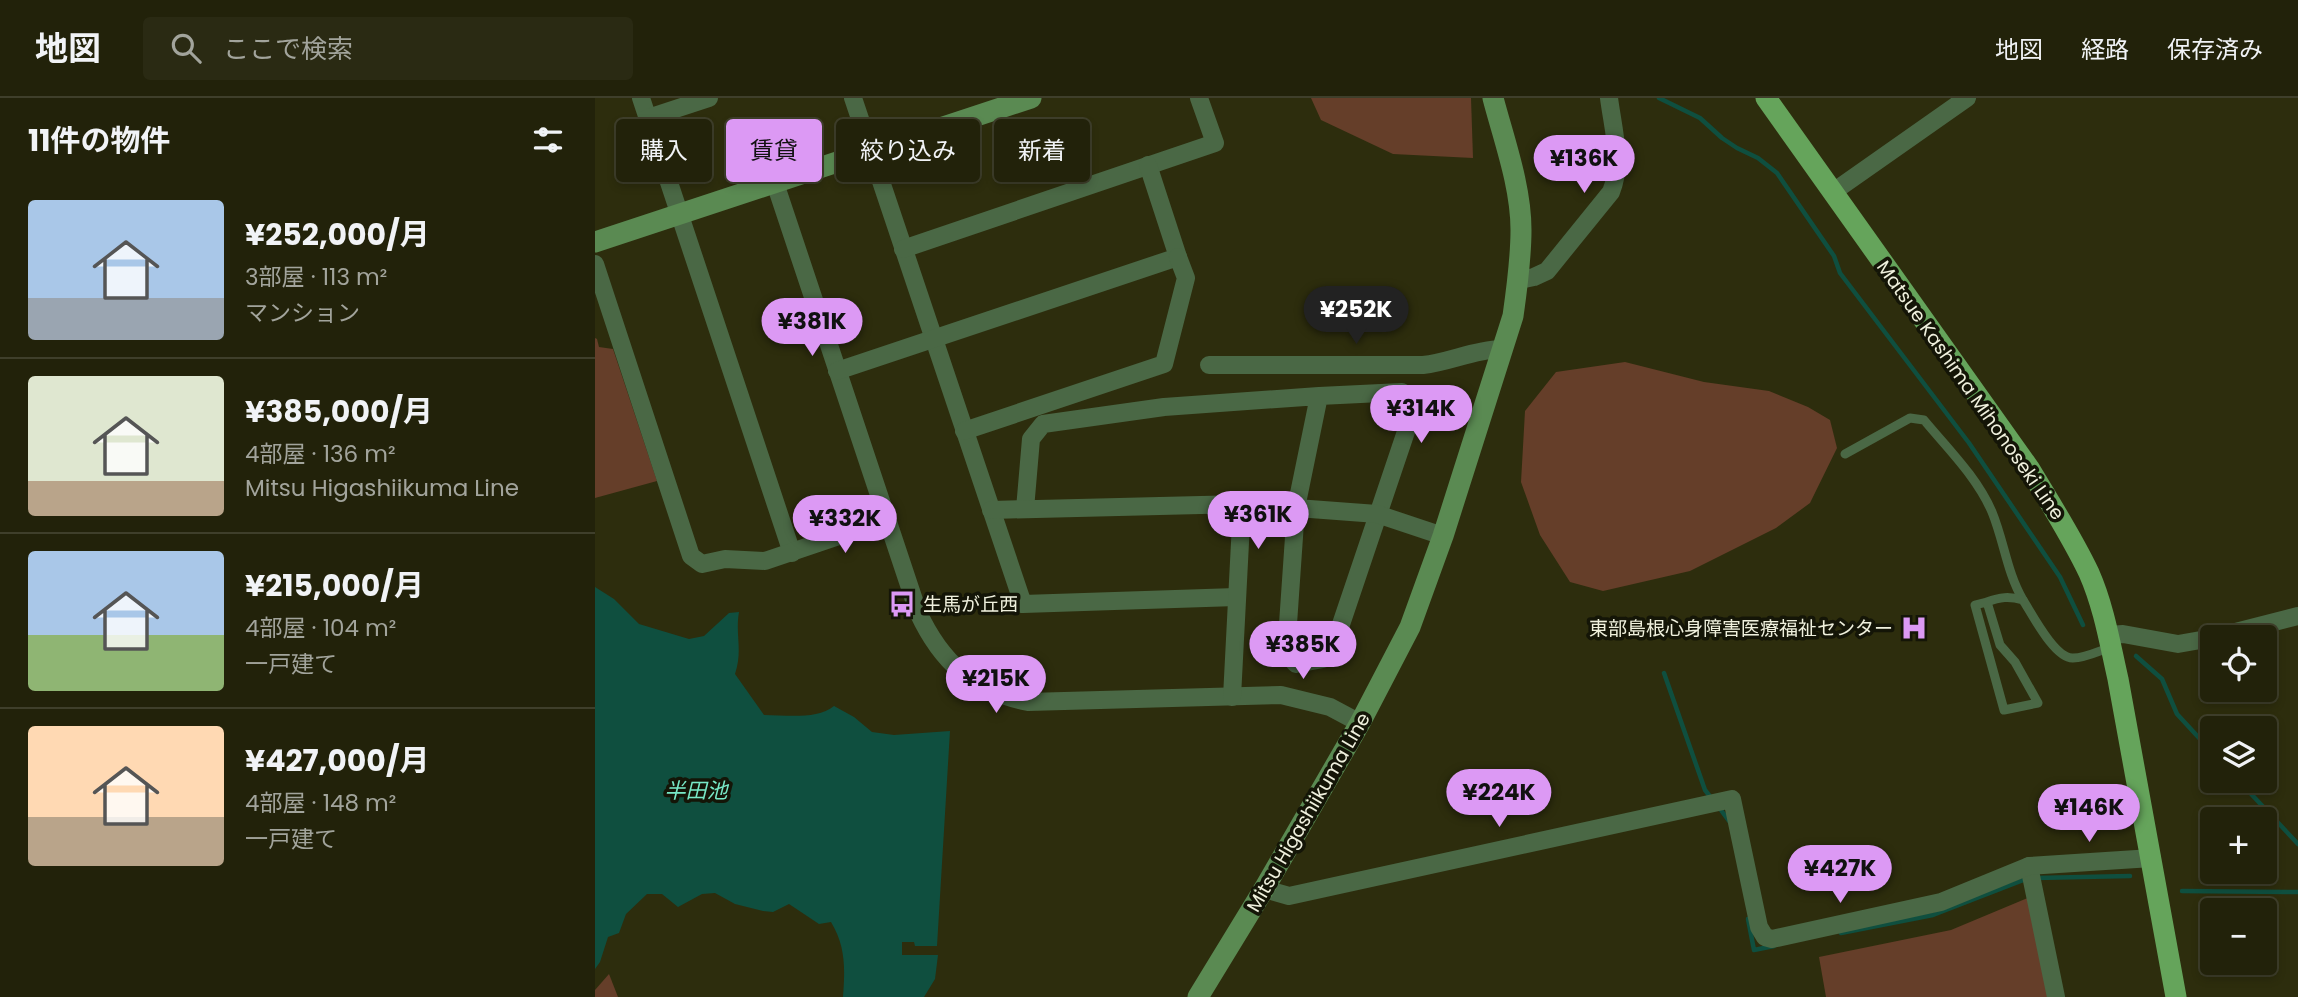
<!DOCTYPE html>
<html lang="ja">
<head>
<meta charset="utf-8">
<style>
  :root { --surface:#22220a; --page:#2a2a13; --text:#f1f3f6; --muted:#a2a49c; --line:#3f3f2b; --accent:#dc99f4 }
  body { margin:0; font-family:Poppins,"Noto Sans JP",sans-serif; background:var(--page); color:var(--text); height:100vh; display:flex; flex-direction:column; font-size:26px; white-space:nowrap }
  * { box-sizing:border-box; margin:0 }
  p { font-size:23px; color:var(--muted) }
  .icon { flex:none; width:38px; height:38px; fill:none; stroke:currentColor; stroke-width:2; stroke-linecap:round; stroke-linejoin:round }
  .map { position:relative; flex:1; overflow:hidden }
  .details { display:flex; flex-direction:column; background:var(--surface); width:595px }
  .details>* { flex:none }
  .hud { position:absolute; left:21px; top:21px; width:665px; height:63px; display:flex; gap:14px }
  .controls { position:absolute; left:1605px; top:527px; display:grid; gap:14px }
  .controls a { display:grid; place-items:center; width:77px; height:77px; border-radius:7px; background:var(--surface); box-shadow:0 4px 10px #0003,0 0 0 2px var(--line); font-size:35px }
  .price { position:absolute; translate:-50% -60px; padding:0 16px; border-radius:24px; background:var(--accent); color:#111; font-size:23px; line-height:46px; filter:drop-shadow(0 2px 4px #0008) }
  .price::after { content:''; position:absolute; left:50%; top:42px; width:21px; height:16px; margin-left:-10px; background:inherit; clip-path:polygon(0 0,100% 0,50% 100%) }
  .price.on { background:#222; color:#fff }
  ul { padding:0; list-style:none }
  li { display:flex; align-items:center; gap:21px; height:175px; padding:0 28px }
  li+li { border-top:2px solid var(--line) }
  li span { display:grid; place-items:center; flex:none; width:196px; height:140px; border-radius:7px; color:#555 }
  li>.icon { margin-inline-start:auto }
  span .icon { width:84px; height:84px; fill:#fffc; stroke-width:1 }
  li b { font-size:30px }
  h2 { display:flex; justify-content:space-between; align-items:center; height:84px; padding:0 28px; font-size:30px }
  .pill { padding:0 24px; border-radius:7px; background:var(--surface); box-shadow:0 4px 10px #0003,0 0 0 2px var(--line); font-size:24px; line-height:63px }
  .pill.on { background:var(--accent); color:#111 }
  header { display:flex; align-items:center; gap:42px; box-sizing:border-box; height:98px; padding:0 35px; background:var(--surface); border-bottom:2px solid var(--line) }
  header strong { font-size:33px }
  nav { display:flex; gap:38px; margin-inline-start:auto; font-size:24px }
  .search { width:490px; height:63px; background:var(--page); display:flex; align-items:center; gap:18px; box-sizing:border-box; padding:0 24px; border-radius:7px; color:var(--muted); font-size:26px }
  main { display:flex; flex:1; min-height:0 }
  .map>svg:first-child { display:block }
</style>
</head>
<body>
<header>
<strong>地図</strong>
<div class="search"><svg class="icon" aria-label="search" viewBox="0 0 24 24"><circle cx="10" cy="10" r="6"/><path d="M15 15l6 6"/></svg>ここで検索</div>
<nav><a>地図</a><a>経路</a><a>保存済み</a></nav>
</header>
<main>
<section class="details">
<h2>11件の物件<svg class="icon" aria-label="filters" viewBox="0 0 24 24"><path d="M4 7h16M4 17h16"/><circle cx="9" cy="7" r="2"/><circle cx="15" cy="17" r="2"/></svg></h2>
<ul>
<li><span style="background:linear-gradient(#a9c7e8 70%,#9aa5b1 0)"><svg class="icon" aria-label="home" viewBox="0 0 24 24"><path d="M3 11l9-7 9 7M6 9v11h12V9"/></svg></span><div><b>¥252,000/月</b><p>3部屋 · 113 m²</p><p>マンション</p></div></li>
<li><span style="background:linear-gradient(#dfe7d0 75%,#b9a48a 0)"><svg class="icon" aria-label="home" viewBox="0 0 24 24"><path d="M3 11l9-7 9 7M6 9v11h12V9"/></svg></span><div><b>¥385,000/月</b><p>4部屋 · 136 m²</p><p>Mitsu Higashiikuma Line</p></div></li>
<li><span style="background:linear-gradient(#a9c7e8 60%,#8fb573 0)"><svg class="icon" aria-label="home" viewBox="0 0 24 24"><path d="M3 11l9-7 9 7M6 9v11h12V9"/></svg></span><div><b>¥215,000/月</b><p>4部屋 · 104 m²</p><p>一戸建て</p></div></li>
<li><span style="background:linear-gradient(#ffd9b3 65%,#b9a48a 0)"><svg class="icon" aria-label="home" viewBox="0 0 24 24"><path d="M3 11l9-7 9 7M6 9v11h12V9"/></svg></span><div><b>¥427,000/月</b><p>4部屋 · 148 m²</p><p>一戸建て</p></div></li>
</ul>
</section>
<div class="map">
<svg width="1703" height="899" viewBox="0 0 1703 899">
  <rect width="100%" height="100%" fill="#2d2d0d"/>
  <g fill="#653e29">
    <path d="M716,0H876L878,60L798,56L726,22Z"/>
    <path d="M0,240L2,241L4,249L18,251L62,383L0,400Z"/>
    <path d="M1030,264L1109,284L1174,293L1213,309L1235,322L1242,350L1215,405L1181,430L1095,473L1008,493L975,484L945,437L926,384L930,313L961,274Z"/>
    <path d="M1435,799L1453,899H1231L1224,859L1356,832Z"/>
    <path d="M14,876L23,899H0V892Z"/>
  </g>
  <path fill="#0f4f3f" d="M0,489L19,501L44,526L94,541L109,538L134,515L144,514C140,537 148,552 140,576L169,617C190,617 222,622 239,608L259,619L277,634L299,637L355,633L342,848H320L319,844H307V857H343L340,881L329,899H248C250,871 251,849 236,824L224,826L194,806L178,814L168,813L140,806L120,795L107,796L83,809L67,796H52L31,816L24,835L13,839L5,864L0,871Z"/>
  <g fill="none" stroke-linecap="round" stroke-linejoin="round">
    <g stroke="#0f4f3f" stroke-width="4.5">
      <path d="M1064,0L1105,20L1127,40L1142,50L1163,60L1182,75L1239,158L1245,175L1374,345L1465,479L1488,527"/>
      <path d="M1541,558L1567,581L1582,616L1617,654"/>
      <path d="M1069,575L1110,692L1117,701"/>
      <path d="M1643,682L1703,746"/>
      <path d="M1123,708L1134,723"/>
      <path d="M1440,780L1535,778"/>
      <path d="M1587,793L1703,794"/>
      <path d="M1153,821L1159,852L1179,848"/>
      <path d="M1246,835L1338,817L1431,781"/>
    </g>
    <g stroke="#4a6845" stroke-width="9">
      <path d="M1250,356L1315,320L1329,322C1353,351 1382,379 1397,414C1409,443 1412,475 1428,502"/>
      <path d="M1392,504L1380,507L1409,612L1443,605L1420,564L1405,547L1392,504C1405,499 1414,498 1428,502C1437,516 1460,561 1478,560C1490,560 1504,553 1516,549"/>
    </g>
    <g stroke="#4a6845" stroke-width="18">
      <path d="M46,0L197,455"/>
      <path d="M258,0L428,506L641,499"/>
      <path d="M53,20L114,0"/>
      <path d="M180,85L323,514C346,564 378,593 433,604L686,597L735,609L765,625"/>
      <path d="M1238,94L1372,0"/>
      <path d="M308,151L620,45L604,0"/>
      <path d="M0,166L96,458L107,466L130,461L170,463L291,422"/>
      <path d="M924,182L939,179L952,173L1016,94C1028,65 1018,31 1014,0"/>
      <path d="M614,267H828C855,264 878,252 906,251"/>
      <path d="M242,273L583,159L553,67"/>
      <path d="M369,333L569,266L591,180L583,159"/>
      <path d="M430,411L436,341L448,326L569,309L724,298L807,294L821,304L737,553L728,561L701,566L691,555L701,410L724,298"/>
      <path d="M396,412L647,406L782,416L848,438"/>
      <path d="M1514,537L1528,536L1583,546L1617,540"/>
      <path d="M1621,539L1703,518"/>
      <path d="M637,599L647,406"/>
      <path d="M1434,768L1461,899"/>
      <path d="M669,791L694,798L1137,701L1164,829L1170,839L1177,841L1346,804L1434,768L1557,760"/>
    </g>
    <g stroke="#5a8a52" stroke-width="21">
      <path d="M0,144L436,0"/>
      <path d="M603,899L669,791L765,625L815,529L848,438L918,218C922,190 926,161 926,132C926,88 909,42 898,0"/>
    </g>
    <path stroke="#65a45b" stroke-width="21" d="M1171,0L1434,370C1455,405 1477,439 1494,475C1509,509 1515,546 1523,581L1581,899"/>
  </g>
  <defs>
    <g id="bus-bare" transform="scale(2.1)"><path d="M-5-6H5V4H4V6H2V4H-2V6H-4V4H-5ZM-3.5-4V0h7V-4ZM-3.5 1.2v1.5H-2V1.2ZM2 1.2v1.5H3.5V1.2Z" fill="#dc99f4" stroke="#141507" stroke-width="2.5" paint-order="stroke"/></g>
    <g id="hospital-bare" transform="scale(2.1)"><path d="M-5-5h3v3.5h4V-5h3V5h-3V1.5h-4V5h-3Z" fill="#dc99f4" stroke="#141507" stroke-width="2.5" paint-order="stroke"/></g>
  </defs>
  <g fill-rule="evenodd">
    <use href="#bus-bare" x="307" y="506"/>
    <use href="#hospital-bare" x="1319" y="530"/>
  </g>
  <g text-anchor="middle" stroke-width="7" stroke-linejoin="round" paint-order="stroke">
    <g font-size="19" fill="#eff0dd" stroke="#141507">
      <text transform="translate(1376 292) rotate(55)" y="7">Matsue Kashima Mihonoseki Line</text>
      <text transform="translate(713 714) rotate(-60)" y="7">Mitsu Higashiikuma Line</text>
    </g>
    <g font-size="19" fill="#eff0dd" stroke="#141507" text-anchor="start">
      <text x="328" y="513">生馬が丘西</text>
      <text x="1298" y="537" text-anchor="end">東部島根心身障害医療福祉センター</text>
    </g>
    <g font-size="21" font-style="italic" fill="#78e9c7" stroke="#141507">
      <text x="101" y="700">半田池</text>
    </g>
  </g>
</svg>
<div class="controls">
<a><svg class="icon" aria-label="locate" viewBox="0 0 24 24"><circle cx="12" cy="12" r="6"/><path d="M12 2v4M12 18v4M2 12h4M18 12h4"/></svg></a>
<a><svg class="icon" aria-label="layers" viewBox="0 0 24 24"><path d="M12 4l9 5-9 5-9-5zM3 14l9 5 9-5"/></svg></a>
<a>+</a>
<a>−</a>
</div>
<b class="price" style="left:989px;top:97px">¥136K</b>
<b class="price on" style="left:761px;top:248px">¥252K</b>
<b class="price" style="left:217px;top:260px">¥381K</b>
<b class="price" style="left:826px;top:347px">¥314K</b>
<b class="price" style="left:663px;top:453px">¥361K</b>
<b class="price" style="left:250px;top:457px">¥332K</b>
<b class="price" style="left:708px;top:583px">¥385K</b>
<b class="price" style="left:401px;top:617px">¥215K</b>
<b class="price" style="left:904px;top:731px">¥224K</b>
<b class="price" style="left:1494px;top:746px">¥146K</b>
<b class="price" style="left:1245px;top:807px">¥427K</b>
<div class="hud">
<a class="pill">購入</a>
<a class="pill on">賃貸</a>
<a class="pill">絞り込み</a>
<a class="pill">新着</a>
</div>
</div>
</main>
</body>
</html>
